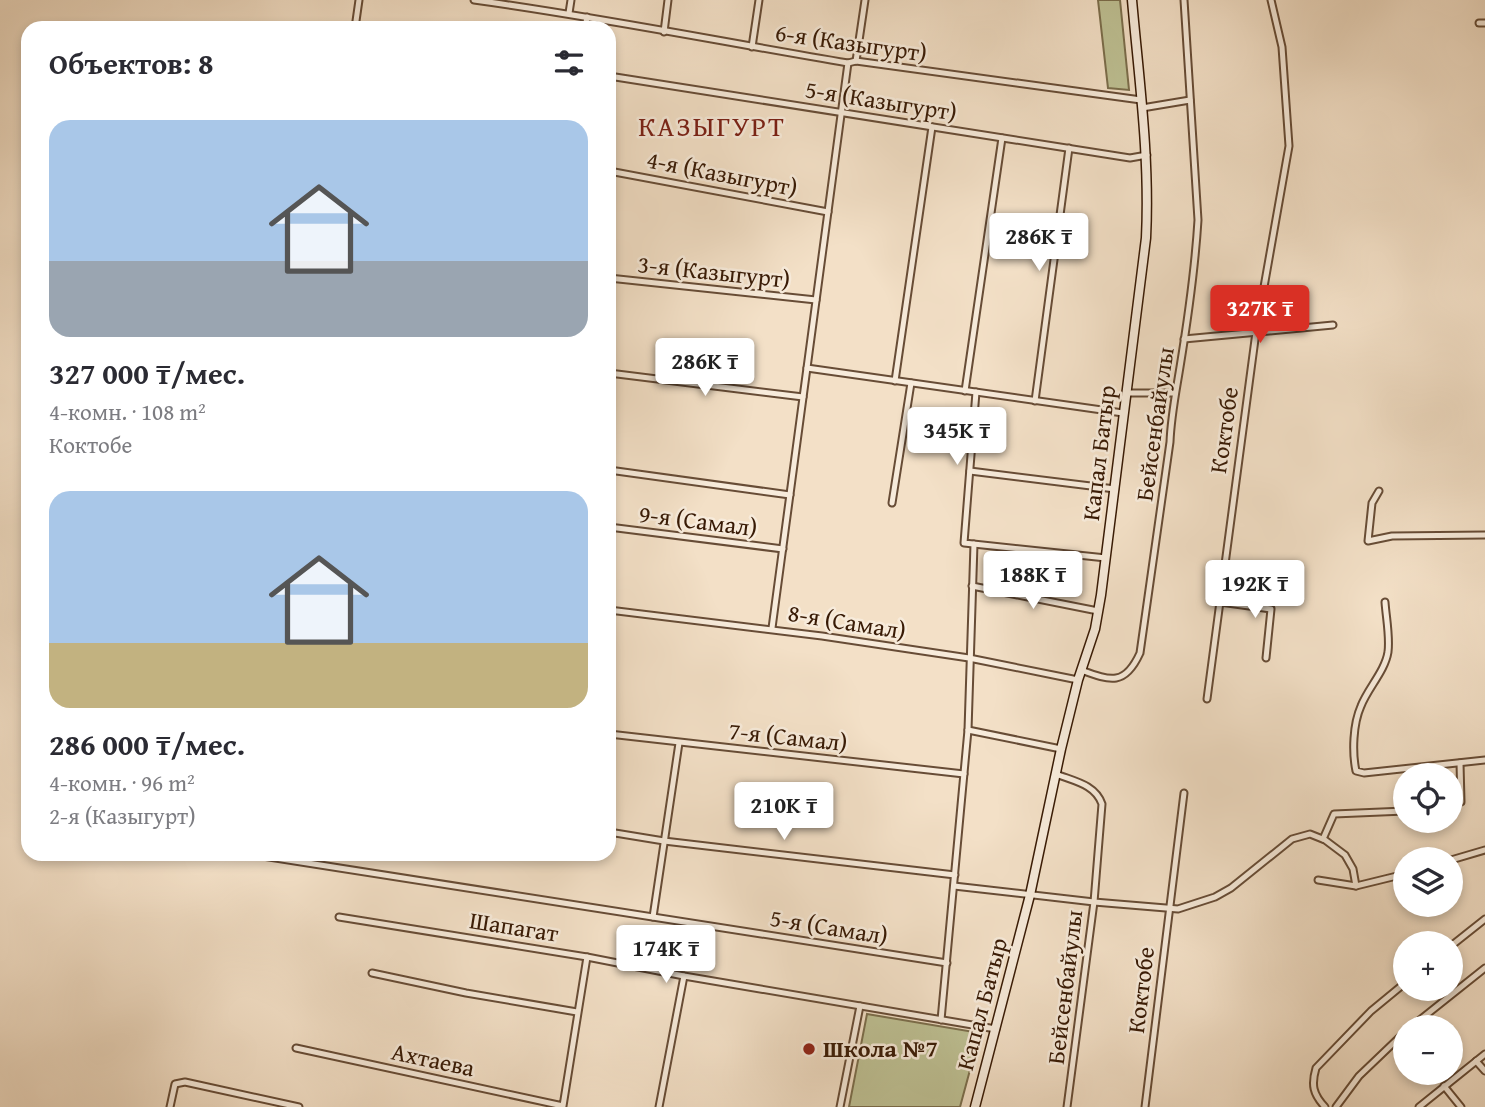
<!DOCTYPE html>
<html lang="ru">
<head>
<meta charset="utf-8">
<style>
  :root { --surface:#fff; --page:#f2f2f3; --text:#2b2b33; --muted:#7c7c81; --accent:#d93025 }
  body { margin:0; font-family:"Gentium Book Plus",serif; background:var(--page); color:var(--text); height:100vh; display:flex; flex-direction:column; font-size:26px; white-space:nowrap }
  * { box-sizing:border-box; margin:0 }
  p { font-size:23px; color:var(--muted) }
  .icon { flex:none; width:38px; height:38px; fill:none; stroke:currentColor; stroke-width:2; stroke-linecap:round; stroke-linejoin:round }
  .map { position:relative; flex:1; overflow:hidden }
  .details { position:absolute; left:21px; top:21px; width:595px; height:840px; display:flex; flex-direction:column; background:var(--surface); border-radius:21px; box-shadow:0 4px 10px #0003 }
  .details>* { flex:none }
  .fabs { position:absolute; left:1393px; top:763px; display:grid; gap:14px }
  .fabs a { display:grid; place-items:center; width:70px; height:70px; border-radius:50%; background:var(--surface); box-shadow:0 4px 10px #0003; font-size:35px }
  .price { position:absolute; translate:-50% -60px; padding:0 16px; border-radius:7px; background:#fff; color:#222; font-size:23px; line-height:46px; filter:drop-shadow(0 2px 4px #0008) }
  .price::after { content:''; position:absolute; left:50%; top:42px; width:21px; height:16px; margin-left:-10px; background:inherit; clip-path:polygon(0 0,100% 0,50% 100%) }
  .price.selected { background:var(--accent); color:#fff }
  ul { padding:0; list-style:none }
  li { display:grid; align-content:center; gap:14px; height:371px; padding:0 28px }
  li span { display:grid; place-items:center; height:217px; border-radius:21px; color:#555 }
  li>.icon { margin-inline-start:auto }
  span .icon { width:126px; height:126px; fill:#fffc; stroke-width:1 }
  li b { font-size:30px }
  h2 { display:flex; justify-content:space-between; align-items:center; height:84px; padding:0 28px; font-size:30px }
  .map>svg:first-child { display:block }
</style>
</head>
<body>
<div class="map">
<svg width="1485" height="1107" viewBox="0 0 1485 1107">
  <rect width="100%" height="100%" fill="#f3e0c7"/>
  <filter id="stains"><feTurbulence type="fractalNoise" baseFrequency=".00286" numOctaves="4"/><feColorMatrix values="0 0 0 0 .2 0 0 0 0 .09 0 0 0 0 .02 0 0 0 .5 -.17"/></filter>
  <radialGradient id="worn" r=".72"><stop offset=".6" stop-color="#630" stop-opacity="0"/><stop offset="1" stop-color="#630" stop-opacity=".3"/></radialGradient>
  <g fill="#bec194" stroke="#7b6e4c" stroke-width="2">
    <path d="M1098,0H1120L1129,90L1108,88Z"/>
    <path d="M867,1014L980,1033L960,1107H849Z"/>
  </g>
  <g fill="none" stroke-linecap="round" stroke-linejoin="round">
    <g stroke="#674c36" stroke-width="9">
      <g id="minor">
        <path d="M474,0C599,17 723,42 848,63L856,61L1141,100"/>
        <path d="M569,13L571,0"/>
        <path d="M1479,23H1485"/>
        <path d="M355,28L359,0"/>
        <path d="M585,28L587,17"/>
        <path d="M664,32L668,0"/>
        <path d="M752,47L759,0"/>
        <path d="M856,61L865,0"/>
        <path d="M609,76L1130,158L1147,155"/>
        <path d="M1142,108L1190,100"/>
        <path d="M609,171L828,212"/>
        <path d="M609,278L816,300"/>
        <path d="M1184,339L1333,325"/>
        <path d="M807,368L1123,413"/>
        <path d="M609,373L803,397"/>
        <path d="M895,381L932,127"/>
        <path d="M965,391L1002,138"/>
        <path d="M976,392L964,543L1106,558"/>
        <path d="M1126,393H1175"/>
        <path d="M1035,401L1069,148"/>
        <path d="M609,470L790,495"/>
        <path d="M970,471L1115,489"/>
        <path d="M1379,491L1372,503L1368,541L1392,536L1485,535"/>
        <path d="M892,503L911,383"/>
        <path d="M609,527L783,549"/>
        <path d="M972,586L1098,611"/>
        <path d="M1220,602L1271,609L1266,658"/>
        <path d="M1385,602C1386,617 1390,636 1388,652C1385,671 1368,688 1361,706C1353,724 1352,752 1356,771L1364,773L1485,760"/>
        <path d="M609,610L822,636L969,658L1078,680"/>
        <path d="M772,628L848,63"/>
        <path d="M1081,670C1111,681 1125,686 1140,653L1170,442C1171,416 1176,392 1180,367C1188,318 1195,269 1198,220L1184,0"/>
        <path d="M1207,699L1256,332L1289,146L1282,47L1271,0"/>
        <path d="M968,730L1061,749"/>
        <path d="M609,734L964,774"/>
        <path d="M1056,774C1073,781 1095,784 1102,804L1094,902L1067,1107"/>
        <path d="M1451,804L1461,802L1460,763"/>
        <path d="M609,832L664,841L955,875"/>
        <path d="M1323,839L1334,814L1405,811"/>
        <path d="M250,854L947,963"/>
        <path d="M1451,860L1485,850"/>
        <path d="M1318,880L1356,886L1405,874"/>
        <path d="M954,886L1094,902L1178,909L1215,897L1231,888L1292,839L1310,834L1325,840L1345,855L1353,869L1356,886"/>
        <path d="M339,917L587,957L684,976L996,1029"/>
        <path d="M653,917L679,743"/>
        <path d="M1451,946L1485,919"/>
        <path d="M372,973L466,993L577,1012"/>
        <path d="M941,1020L968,730L974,544"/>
        <path d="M1411,1027L1485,968"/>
        <path d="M296,1048L563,1106L587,957"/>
        <path d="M1476,1061L1485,1071"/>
        <path d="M1444,1086L1461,1107"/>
        <path d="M170,1107L175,1084L185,1082L299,1107"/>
        <path d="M659,1107L684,976"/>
        <path d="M840,1107L860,1006"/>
        <path d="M1145,1107L1184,793"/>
        <path d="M1325,1107C1313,1094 1311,1085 1316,1068L1371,1011L1405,983"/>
        <path d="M1336,1107L1359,1076L1405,1032"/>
        <path d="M1419,1107L1485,1054"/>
      </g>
    </g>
    <g stroke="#381a05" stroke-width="11">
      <path id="secondary" d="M975,1107L1030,895L1061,749L1078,680L1095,629L1101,595L1146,238C1150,158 1139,79 1132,0"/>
    </g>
    <use href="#minor" stroke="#f7ebdb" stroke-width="5"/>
    <use href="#secondary" stroke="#f7ebdb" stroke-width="8"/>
  </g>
  <circle fill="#8f2418" stroke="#f7ebdb" stroke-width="2.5" cx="809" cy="1049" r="7"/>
  <g text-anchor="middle" stroke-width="5" stroke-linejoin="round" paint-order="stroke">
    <g font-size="24" fill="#381a05" stroke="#f7ebdb">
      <text transform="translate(851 43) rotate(8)" y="8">6-я (Казыгурт)</text>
      <text transform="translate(881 101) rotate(9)" y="8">5-я (Казыгурт)</text>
      <text transform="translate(722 174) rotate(11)" y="8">4-я (Казыгурт)</text>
      <text transform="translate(714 272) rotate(6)" y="8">3-я (Казыгурт)</text>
      <text transform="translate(1155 424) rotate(-82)" y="8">Бейсенбайулы</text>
      <text transform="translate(1224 430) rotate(-82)" y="8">Коктобе</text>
      <text transform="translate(1099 453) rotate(-83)" y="8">Капал Батыр</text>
      <text transform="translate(698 521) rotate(7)" y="8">9-я (Самал)</text>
      <text transform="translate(847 622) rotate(9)" y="8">8-я (Самал)</text>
      <text transform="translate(788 737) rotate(6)" y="8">7-я (Самал)</text>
      <text transform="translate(514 927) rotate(9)" y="8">Шапагат</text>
      <text transform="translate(829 927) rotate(9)" y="8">5-я (Самал)</text>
      <text transform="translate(1065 987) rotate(-83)" y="8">Бейсенбайулы</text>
      <text transform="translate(1141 990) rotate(-83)" y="8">Коктобе</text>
      <text transform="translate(982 1004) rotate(-75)" y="8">Капал Батыр</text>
      <text transform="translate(433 1060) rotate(12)" y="8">Ахтаева</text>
    </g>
    <g font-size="24" font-weight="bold" fill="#381a05" stroke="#f7ebdb" text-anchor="start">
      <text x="823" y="1057">Школа №7</text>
    </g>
    <g font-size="28" letter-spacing="2" fill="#7a1f14" stroke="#f7ebdb">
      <text x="712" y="136">КАЗЫГУРТ</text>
    </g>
  </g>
  <rect width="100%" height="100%" filter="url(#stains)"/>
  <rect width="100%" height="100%" fill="url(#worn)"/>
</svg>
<div class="fabs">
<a><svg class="icon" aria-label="locate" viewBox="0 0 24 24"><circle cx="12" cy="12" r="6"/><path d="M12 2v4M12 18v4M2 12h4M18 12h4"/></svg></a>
<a><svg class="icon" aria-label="layers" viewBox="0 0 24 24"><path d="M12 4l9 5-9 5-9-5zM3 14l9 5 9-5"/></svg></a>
<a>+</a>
<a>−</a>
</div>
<b class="price" style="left:1039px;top:273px">286K ₸</b>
<b class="price selected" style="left:1260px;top:345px">327K ₸</b>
<b class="price" style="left:705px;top:398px">286K ₸</b>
<b class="price" style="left:957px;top:467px">345K ₸</b>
<b class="price" style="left:1033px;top:611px">188K ₸</b>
<b class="price" style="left:1255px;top:620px">192K ₸</b>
<b class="price" style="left:784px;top:842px">210K ₸</b>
<b class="price" style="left:666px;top:985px">174K ₸</b>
<section class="details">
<h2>Объектов: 8<svg class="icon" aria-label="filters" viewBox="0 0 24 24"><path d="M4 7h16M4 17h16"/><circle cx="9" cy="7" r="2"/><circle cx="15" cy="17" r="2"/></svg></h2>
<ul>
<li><span style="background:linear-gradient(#a9c7e8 65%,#9aa5b1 0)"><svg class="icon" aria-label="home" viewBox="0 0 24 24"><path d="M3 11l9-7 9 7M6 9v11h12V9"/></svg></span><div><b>327 000 ₸/мес.</b><p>4-комн. · 108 m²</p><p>Коктобе</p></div></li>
<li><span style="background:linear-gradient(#a9c7e8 70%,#c2b280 0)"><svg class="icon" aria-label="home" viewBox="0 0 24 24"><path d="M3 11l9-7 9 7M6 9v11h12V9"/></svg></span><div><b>286 000 ₸/мес.</b><p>4-комн. · 96 m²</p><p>2-я (Казыгурт)</p></div></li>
</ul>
</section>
</div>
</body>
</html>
